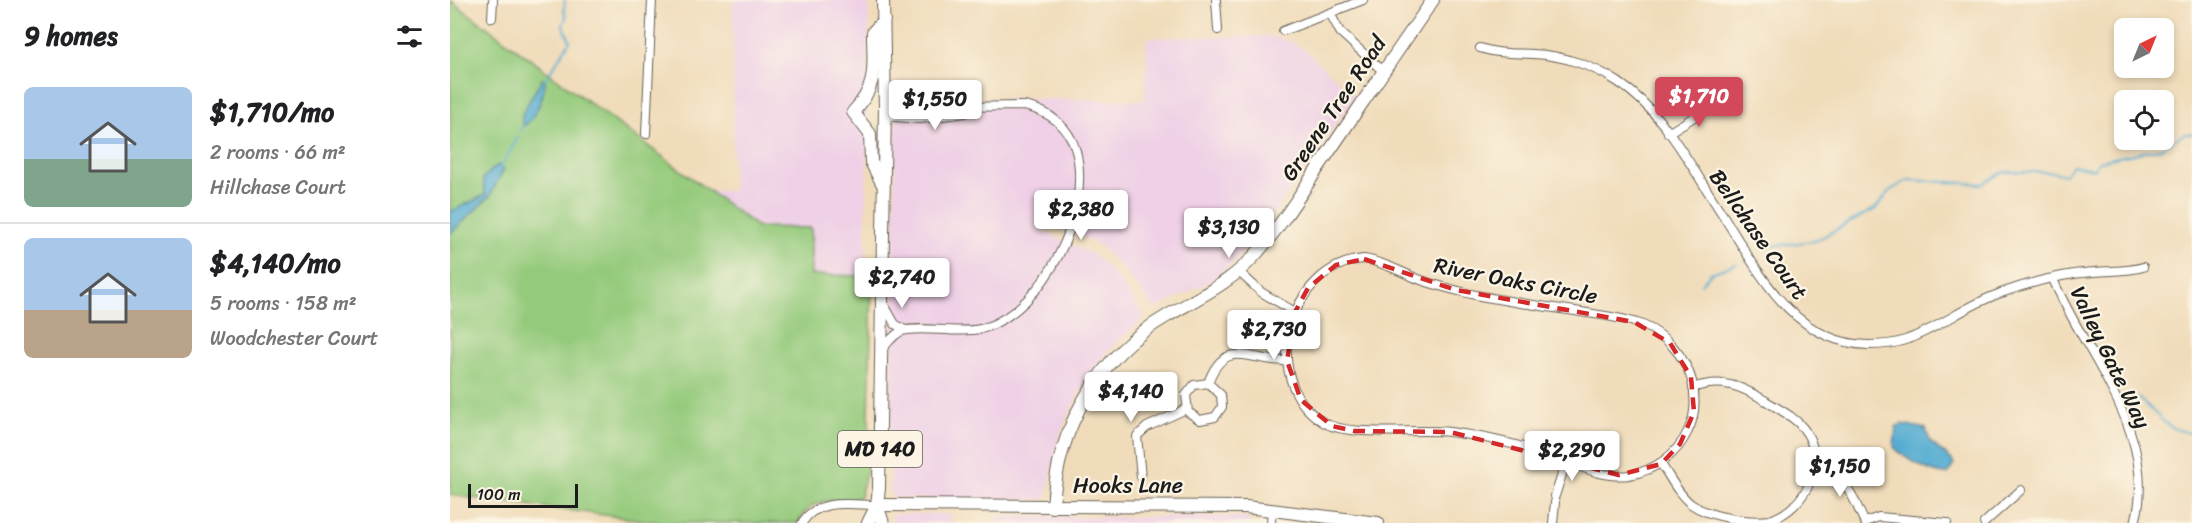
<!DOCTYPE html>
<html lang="en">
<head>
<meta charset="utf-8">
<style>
  :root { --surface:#fff; --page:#f2f2f2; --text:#202124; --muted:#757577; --line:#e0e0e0; --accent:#d1495b }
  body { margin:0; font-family:Sriracha,sans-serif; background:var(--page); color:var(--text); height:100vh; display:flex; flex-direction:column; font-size:22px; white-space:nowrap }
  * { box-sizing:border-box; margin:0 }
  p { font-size:20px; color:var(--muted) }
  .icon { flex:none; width:33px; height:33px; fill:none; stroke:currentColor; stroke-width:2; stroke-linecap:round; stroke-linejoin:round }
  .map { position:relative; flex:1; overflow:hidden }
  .side { display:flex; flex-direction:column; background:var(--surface); width:450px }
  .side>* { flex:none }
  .needle { width:39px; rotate:43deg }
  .controls { position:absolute; left:1664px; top:18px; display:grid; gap:12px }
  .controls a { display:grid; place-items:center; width:60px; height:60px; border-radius:9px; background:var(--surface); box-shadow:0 3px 9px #0003; font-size:30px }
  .scale { position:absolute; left:18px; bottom:15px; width:110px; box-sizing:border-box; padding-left:6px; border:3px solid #1c1c1c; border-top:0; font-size:16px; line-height:21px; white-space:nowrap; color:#1c1c1c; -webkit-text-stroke:4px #fcf5e5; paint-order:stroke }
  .price { position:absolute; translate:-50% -51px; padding:0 14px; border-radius:6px; background:#fff; color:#222; font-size:20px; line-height:39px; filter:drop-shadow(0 2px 3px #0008) }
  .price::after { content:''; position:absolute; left:50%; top:36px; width:18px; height:14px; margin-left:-9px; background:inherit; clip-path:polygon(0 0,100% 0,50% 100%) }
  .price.on { background:var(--accent); color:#fff }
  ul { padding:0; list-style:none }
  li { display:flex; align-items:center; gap:18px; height:150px; padding:0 24px }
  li+li { border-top:2px solid var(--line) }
  li span { display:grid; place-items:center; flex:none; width:168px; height:120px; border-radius:9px; color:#555 }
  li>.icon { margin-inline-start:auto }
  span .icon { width:72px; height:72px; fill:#fffc; stroke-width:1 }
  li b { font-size:26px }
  h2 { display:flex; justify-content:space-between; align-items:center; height:72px; padding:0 24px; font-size:26px }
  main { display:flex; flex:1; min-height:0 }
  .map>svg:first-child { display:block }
</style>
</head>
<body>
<main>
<section class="side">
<h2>9 homes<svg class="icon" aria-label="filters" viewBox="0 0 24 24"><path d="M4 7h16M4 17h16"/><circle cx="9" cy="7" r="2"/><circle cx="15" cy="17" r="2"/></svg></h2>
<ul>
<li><span style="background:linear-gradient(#a9c7e8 60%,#7fa58c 0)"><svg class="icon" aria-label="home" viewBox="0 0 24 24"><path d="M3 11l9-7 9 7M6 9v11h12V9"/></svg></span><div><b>$1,710/mo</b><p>2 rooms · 66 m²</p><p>Hillchase Court</p></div></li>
<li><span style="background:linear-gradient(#a9c7e8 60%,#b9a48a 0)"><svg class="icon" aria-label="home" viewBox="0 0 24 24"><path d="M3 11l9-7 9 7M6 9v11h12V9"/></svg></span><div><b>$4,140/mo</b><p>5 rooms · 158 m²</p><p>Woodchester Court</p></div></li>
</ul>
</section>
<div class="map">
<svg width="1742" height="523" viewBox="0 0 1742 523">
  <rect width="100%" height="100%" fill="#fcf5e5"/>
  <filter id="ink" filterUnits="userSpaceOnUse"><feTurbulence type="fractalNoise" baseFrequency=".0167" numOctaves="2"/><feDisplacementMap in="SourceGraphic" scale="12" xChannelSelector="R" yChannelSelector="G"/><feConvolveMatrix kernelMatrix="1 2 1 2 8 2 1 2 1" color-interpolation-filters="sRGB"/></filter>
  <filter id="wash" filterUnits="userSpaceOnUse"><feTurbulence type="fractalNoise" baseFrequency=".008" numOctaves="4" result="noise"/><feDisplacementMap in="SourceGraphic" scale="24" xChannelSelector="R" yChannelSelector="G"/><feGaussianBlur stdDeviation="1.35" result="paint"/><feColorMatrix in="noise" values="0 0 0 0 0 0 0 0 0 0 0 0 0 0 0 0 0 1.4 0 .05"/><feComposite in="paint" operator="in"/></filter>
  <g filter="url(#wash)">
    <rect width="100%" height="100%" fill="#f0dcba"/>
    <g fill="#efd0e6">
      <path d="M283,0H419L415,276L361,275V228L308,227L259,191H283Z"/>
      <path d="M821,36L844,43L854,50L905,96L810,234L782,263L757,283L705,309L674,270L650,246L612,226L589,229L644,255L667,277L695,317L655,354L629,392L608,438L597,495L593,500L444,498L440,493L446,98L695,100L697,38Z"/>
      <path d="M445,514H500V523H442V517Z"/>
      <path d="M548,516L629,517H799V523H548Z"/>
    </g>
    <path fill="#94ca7c" stroke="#58734c" stroke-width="1.5" d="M0,0L308,227L361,228V275L422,276L418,466L410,496C391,511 369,485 348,523H216L0,495Z"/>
    <g fill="#56add2" stroke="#396477" stroke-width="1.5">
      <path d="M92,79L95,80C95,94 86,118 74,126L72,124V114Z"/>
      <path d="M48,165L54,169L40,196L0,234V212L35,195L33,178Z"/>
      <path d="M1452,424L1476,429L1480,442L1501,459L1504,464L1498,474C1483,475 1453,458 1444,447L1446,427Z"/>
    </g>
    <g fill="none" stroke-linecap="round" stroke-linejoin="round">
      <g stroke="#56add2" stroke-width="2">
        <path d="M95,80L120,41L113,25L116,18L114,10L115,0"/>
        <path d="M70,131L73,125"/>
        <path d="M51,167L68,137"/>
        <path d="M1314,247L1365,241L1425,209L1441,190L1458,180L1532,184L1553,172H1603L1615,175L1622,165L1644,169L1649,161L1712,148L1734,134H1742"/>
        <path d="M1251,284L1261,273L1286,264"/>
        <path d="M1677,394C1693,396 1706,417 1719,426C1726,431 1734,430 1742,434"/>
      </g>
    </g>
  </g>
  <g filter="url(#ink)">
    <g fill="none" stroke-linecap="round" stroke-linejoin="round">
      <g stroke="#665f53" stroke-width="10">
        <g id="street">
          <path d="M766,0L768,30"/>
          <path d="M880,13L890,32L934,72"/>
          <path d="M42,18L43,0"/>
          <path d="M833,31L913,0"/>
          <path d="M1030,48C1048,54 1064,53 1083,54C1112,55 1144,66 1168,82C1213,111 1240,165 1269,209C1306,266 1340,343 1418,345C1432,345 1446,344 1458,339C1491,327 1518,304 1551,293C1581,282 1613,274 1644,272C1661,270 1676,272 1693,267"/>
          <path d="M434,116L470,119L515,113"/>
          <path d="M1218,133L1257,109L1272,106"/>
          <path d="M196,134L202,0"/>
          <path d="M914,259C935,262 952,273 971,280C988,286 1004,290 1021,294C1059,302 1099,307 1137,313C1156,316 1175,318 1193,325C1216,335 1235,356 1242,381C1246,398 1246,415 1238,431C1227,455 1204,471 1179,475C1150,479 1122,462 1095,453C1064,444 1031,436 1000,432C966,428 899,438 873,422C807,381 838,265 914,259Z"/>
          <path d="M788,271L811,292L845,312"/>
          <path d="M1603,279C1635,356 1710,434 1685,523"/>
          <path d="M433,303L445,324L455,330"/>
          <path d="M432,349C438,343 444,334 452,331C472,325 509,335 534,328C595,308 642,212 626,151C619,126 599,111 574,106L435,108"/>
          <path d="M758,383L771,395L772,407L765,417L750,420L738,412L736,395L744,385L758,383C775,336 800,362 837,361"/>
          <path d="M1211,464C1220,477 1228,494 1241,504C1259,517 1298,523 1320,520C1357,508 1379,460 1353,428C1344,416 1328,409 1316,401C1291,386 1272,378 1243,388"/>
          <path d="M1364,473C1401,478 1400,493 1415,523"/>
          <path d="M691,477L687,436L697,427L736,409"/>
          <path d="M1105,496L1116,462"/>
          <path d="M1415,522L1429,517L1497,523"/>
          <path d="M352,523C367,497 402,505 427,505"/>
          <path d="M821,523L822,509"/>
          <path d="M1103,523L1105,502"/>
          <path d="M1534,523L1571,490"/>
        </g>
      </g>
      <g stroke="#665f53" stroke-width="14">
        <g id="secondary">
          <path d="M427,505L796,507L928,523"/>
          <path d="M603,507C607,428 648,356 717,316C749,297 781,283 806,254C831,226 851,193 872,162C909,108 945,54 983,0"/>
        </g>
      </g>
      <g stroke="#665f53" stroke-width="14">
        <g id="primary">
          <path d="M432,183L421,162L420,134L403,112C429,85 423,66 423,32L434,20"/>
          <path d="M427,505L433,523"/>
          <path d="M418,523L427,505L429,488L435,108L433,0"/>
        </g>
      </g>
      <use href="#street" stroke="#fff" stroke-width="8"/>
      <use href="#secondary" stroke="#fff" stroke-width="12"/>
      <use href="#primary" stroke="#fff" stroke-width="12"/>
    </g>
  </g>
  <path fill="none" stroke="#d62828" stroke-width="4.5" stroke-dasharray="12 8" stroke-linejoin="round" d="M914,259L1006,290L1184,322L1220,343L1241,377L1244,412L1230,444L1211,464L1169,475L1000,432L904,431L882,426L851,400L837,361L845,312L858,288L886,265Z"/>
  <g text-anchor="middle" stroke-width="4.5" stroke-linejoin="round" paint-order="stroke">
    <rect fill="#fcf5e5" stroke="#5f5d58" stroke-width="1.5" x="388" y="431" width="84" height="36" rx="4.5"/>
    <g font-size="21" font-weight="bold" fill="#1c1c1c">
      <text x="430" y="456">MD 140</text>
    </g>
    <g font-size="22" fill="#1c1c1c" stroke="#fcf5e5">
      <text transform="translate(883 108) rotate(-56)" y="8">Greene Tree Road</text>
      <text transform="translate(1309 234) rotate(55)" y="8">Bellchase Court</text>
      <text transform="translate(1066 280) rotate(11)" y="8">River Oaks Circle</text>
      <text transform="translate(1661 357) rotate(64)" y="8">Valley Gate Way</text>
      <text x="678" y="493">Hooks Lane</text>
    </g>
  </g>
</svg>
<div class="controls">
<a><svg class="needle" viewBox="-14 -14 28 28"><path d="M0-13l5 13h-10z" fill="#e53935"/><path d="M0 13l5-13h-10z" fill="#757577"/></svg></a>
<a><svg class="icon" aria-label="locate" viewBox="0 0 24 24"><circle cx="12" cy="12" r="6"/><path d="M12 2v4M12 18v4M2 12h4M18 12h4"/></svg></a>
</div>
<div class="scale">100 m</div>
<b class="price on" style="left:1249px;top:128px">$1,710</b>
<b class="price" style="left:485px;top:131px">$1,550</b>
<b class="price" style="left:631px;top:241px">$2,380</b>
<b class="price" style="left:779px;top:259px">$3,130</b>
<b class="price" style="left:452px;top:309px">$2,740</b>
<b class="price" style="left:824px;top:361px">$2,730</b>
<b class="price" style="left:681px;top:423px">$4,140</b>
<b class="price" style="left:1122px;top:482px">$2,290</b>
<b class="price" style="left:1390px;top:498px">$1,150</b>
</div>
</main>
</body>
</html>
